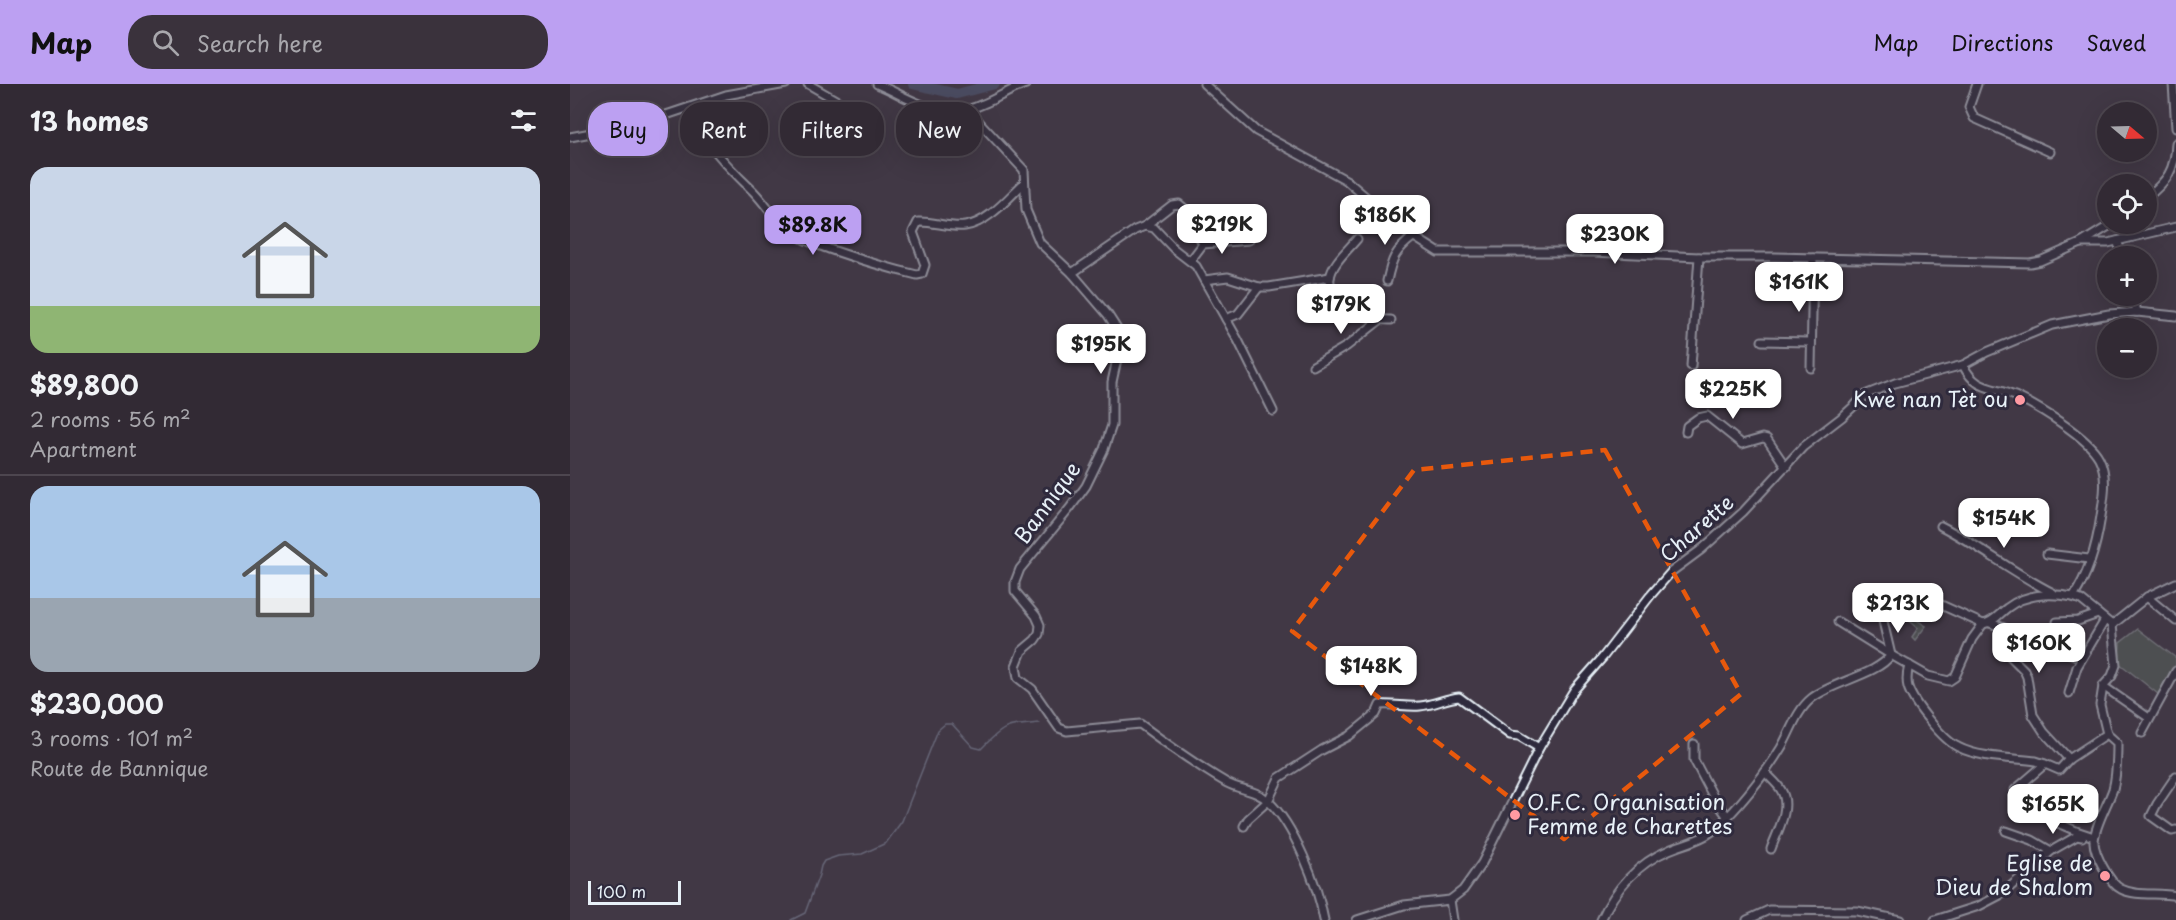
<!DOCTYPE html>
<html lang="en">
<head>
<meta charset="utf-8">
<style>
  :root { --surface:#322a34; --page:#3a323c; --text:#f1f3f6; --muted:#a8a7ac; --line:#4d464f; --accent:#bca0f2 }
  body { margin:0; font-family:"Playpen Sans",sans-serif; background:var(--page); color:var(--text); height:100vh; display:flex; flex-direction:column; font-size:22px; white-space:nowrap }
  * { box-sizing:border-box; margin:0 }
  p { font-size:20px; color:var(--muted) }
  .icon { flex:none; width:33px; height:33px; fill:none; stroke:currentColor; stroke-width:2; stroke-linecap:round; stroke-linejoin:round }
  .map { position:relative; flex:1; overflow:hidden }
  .panel { display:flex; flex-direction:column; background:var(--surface); width:570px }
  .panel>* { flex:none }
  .top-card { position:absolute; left:18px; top:18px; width:570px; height:54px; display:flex; gap:12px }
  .needle { width:39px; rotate:109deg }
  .tools { position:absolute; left:1527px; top:18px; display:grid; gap:12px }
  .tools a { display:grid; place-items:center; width:60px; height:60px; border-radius:50%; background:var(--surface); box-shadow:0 6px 24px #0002,0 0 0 2px var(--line); font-size:30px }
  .scale { position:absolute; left:18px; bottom:15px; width:93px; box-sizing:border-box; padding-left:6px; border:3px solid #e8f1f8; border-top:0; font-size:16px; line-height:21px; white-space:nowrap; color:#e8f1f8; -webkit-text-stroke:4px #2f2a3d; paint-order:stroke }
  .price { position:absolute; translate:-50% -51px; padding:0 14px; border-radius:12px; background:#fff; color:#222; font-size:20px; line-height:39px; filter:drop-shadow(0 2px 3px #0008) }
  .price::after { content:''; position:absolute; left:50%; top:36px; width:18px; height:14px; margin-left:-9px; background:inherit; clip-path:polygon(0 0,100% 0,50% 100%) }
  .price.on { background:var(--accent); color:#111 }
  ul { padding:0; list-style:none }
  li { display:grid; align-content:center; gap:12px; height:318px; padding:0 30px }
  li+li { border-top:2px solid var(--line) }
  li span { display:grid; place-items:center; height:186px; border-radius:18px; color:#555 }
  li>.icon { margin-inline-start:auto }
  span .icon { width:108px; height:108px; fill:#fffc; stroke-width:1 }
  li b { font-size:26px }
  h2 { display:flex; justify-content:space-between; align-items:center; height:72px; padding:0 30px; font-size:26px }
  .chip { padding:0 21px; border-radius:24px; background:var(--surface); box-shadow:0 6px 24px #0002,0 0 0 2px var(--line); font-size:21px; line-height:54px }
  .chip.on { background:var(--accent); color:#111 }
  header { display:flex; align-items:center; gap:36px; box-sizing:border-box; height:84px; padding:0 30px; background:var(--accent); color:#111 }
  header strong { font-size:28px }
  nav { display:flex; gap:33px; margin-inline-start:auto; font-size:21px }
  .search { width:420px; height:54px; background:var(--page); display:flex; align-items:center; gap:15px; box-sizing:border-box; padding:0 21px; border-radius:24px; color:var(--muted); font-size:22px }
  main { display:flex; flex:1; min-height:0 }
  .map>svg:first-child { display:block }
</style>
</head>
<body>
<header>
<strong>Map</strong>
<div class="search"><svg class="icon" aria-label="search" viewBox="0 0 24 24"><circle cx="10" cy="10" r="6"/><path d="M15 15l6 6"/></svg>Search here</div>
<nav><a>Map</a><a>Directions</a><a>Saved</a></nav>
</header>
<main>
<section class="panel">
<h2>13 homes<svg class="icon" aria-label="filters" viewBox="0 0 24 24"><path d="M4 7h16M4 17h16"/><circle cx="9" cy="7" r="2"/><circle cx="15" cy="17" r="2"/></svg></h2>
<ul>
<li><span style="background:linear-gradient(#c9d6e8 75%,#8fb573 0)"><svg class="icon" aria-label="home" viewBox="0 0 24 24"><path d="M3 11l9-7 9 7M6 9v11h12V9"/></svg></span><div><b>$89,800</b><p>2 rooms · 56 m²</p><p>Apartment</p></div></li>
<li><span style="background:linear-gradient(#a9c7e8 60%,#9aa5b1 0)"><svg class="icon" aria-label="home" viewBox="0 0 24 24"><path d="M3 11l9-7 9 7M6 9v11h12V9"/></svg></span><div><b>$230,000</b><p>3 rooms · 101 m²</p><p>Route de Bannique</p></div></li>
</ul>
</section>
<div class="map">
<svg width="1606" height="836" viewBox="0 0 1606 836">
  <rect width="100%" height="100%" fill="#423846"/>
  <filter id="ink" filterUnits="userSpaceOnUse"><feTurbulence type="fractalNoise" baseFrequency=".0167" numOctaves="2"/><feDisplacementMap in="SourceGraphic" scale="12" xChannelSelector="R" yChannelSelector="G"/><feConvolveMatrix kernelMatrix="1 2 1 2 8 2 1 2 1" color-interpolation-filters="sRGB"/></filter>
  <g filter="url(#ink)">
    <g fill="#5c6a60" stroke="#a2aeac" stroke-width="1.5">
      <path d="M1339,531L1356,542L1345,556L1342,553L1348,544L1336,534Z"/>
      <path d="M1568,545L1606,574V582L1588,610L1549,579L1550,559Z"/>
    </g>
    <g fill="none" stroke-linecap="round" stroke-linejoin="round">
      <path stroke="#919cb1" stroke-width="1.5" d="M221,836L235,829L249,791L251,782L254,777L268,772L292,770L316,759L332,737L368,646L375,640H382L403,663L411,665C435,640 436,642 470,639"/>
      <path stroke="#576481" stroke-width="10" d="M343,0L387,10L425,0"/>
      <g stroke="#e8f1f8" stroke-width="11">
        <g id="street">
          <path d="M238,0L304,38"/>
          <path d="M307,0C345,16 371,40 413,20C428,14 441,5 456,0"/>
          <path d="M634,0L686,47L776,96L835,147L868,168H1023L1129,173H1205L1460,179L1470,177L1511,159H1538L1606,143"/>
          <path d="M1407,0L1399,23L1404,34L1480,68"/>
          <path d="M1603,0L1606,44"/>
          <path d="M118,25C133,56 155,80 180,104C194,117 202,133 217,145C229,155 245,160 259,165C288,175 317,184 347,191L352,190L355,181L343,148L348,138C363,137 379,144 395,142C418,139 438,114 454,99"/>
          <path d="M398,26L454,86L456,126L470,159L502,189L538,231L547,245L549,266L542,298V341L534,365L516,402L500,424L450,485L445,498V507L466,532L470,541L469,550L465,556L452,567L446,582L448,594L462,605L489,644L497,647L570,640C598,661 626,681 657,699C670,706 687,706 698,717C724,740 748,802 754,836"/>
          <path d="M0,53L69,40L156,11L216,0"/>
          <path d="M1576,114C1597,97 1605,87 1606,59"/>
          <path d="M575,142L602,121L609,120L615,125L633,160"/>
          <path d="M787,155C778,166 762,179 760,194C757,212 787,230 802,234C809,236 815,236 821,236"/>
          <path d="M1547,157L1553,172"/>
          <path d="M1511,159L1542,140"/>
          <path d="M621,176L633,160L679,156"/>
          <path d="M502,189L565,146L575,142L584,144L604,165L626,182L668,256L703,327"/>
          <path d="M634,196L658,193L689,203H699L760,193"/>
          <path d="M817,197C822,174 825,167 843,153"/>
          <path d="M1563,212L1567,228"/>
          <path d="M656,235L668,230L689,203"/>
          <path d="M1192,257L1240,258"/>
          <path d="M1393,281C1406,307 1421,302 1445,312C1467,322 1518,353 1529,374C1538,391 1534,414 1531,432C1527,459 1519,490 1503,513L1511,516L1542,541"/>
          <path d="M743,282L777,262L810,236"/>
          <path d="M1121,282L1129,173"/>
          <path d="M1241,284L1243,174"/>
          <path d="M1116,348L1117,342L1128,334L1137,332L1172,360L1193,354L1197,355L1216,383"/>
          <path d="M1371,442C1410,462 1443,489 1483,509"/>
          <path d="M1477,470L1519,475"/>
          <path d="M1577,513L1606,537"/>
          <path d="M1369,520L1413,540"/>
          <path d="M1312,533L1321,571"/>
          <path d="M1268,538L1321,571"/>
          <path d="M1487,538L1508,537L1528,530"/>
          <path d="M1420,539L1442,547L1439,566L1440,572L1454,586L1457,593L1463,631L1474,648L1499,675"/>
          <path d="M1542,541L1546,581L1542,592L1533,602L1530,621L1537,650L1547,659C1547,674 1547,691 1543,705C1538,720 1524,743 1524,758C1524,769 1540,800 1551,805C1567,813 1588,808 1606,812"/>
          <path d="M1542,541L1577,513L1606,499"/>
          <path d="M1442,547L1512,574"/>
          <path d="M1339,581C1337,589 1336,595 1338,603C1343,619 1373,656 1388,663C1409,674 1443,674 1466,677L1475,680"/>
          <path d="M1533,602L1579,634"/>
          <path d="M1499,609L1507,583L1535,536"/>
          <path d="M1572,649L1606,587"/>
          <path d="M1124,660V676L1143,712L1157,732"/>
          <path d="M1195,688C1200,694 1207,699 1211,706C1222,723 1207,748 1201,765"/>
          <path d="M1606,692L1587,720L1581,732L1602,747L1606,746"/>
          <path d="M674,742L678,735L698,717L709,694L752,666L779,652L806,630L810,621C824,620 837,623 850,622C864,621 876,614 889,613L940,651L949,652L969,664"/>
          <path d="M1436,747L1462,756L1481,767L1507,752L1512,753"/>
          <path d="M1524,753C1496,745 1470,731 1446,713L1445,706L1475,680L1489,686L1499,675L1537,650"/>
          <path d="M880,816L883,836"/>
          <path d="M787,836L834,821L880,816L893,806L912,779L969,664L1004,606L1033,573L1080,512L1101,488L1132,465L1173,428L1233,363L1272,333L1297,310L1325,299L1393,281L1417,268L1482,241L1539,230L1567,228L1606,232"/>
          <path d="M1031,836C1045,805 1068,779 1099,766C1113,760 1129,757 1141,748C1164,730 1196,689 1211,664C1221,647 1226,627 1242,614C1264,597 1307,591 1321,571L1358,592L1379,597L1385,593L1402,555L1413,540C1423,539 1429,530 1437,524C1456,509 1480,509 1503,513"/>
          <path d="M1177,836L1199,826L1287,827L1330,836"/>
          <path d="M1365,836L1409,822L1432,810L1481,767"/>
        </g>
      </g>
      <use href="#street" stroke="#2f2a3d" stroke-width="7"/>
    </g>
  </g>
  <path d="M0 0H1606V836H0ZM1035,366L1171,610L994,755L722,547L844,386Z" fill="#423846" fill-opacity=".55" fill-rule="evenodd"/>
  <path fill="none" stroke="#e8590c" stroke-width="4.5" stroke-dasharray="12 8" stroke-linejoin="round" d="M1035,366L1171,610L994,755L722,547L844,386Z"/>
  <g fill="#ff9aa2" stroke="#2f2a3d" stroke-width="2">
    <circle cx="1450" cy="316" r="6"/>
    <circle cx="945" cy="731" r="6"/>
    <circle cx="1535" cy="792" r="6"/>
  </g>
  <g text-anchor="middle" stroke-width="6" stroke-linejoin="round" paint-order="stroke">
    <g font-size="21" fill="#e8f1f8" stroke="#2f2a3d" text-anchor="end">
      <text x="1438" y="323">Kwè nan Tèt ou</text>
      <text x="957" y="726" text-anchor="start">O.F.C. Organisation<tspan x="957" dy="24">Femme de Charettes</tspan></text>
      <text x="1523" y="787">Eglise de<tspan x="1523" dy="24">Dieu de Shalom</tspan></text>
    </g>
    <g font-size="21" fill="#e8f1f8" stroke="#2f2a3d">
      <text transform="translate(478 419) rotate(-54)" y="7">Bannique</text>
      <text transform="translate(1127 445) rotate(-41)" y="7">Charette</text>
    </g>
  </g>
</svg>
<div class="tools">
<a><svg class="needle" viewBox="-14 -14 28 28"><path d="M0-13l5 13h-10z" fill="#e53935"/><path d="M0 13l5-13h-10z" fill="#a8a7ac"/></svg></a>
<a><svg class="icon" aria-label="locate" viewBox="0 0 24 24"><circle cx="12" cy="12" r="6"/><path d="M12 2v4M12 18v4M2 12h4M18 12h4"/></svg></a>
<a>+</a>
<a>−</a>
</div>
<div class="scale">100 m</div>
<b class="price" style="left:815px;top:162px">$186K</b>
<b class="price" style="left:652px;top:171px">$219K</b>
<b class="price on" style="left:243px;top:172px">$89.8K</b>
<b class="price" style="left:1045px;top:181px">$230K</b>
<b class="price" style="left:1229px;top:229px">$161K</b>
<b class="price" style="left:771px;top:251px">$179K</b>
<b class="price" style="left:531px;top:291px">$195K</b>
<b class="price" style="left:1163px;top:336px">$225K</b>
<b class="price" style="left:1434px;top:465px">$154K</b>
<b class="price" style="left:1328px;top:550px">$213K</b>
<b class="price" style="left:1469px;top:590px">$160K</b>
<b class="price" style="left:801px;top:613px">$148K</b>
<b class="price" style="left:1483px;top:751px">$165K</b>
<div class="top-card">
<a class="chip on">Buy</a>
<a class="chip">Rent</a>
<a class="chip">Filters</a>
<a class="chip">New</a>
</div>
</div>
</main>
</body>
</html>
